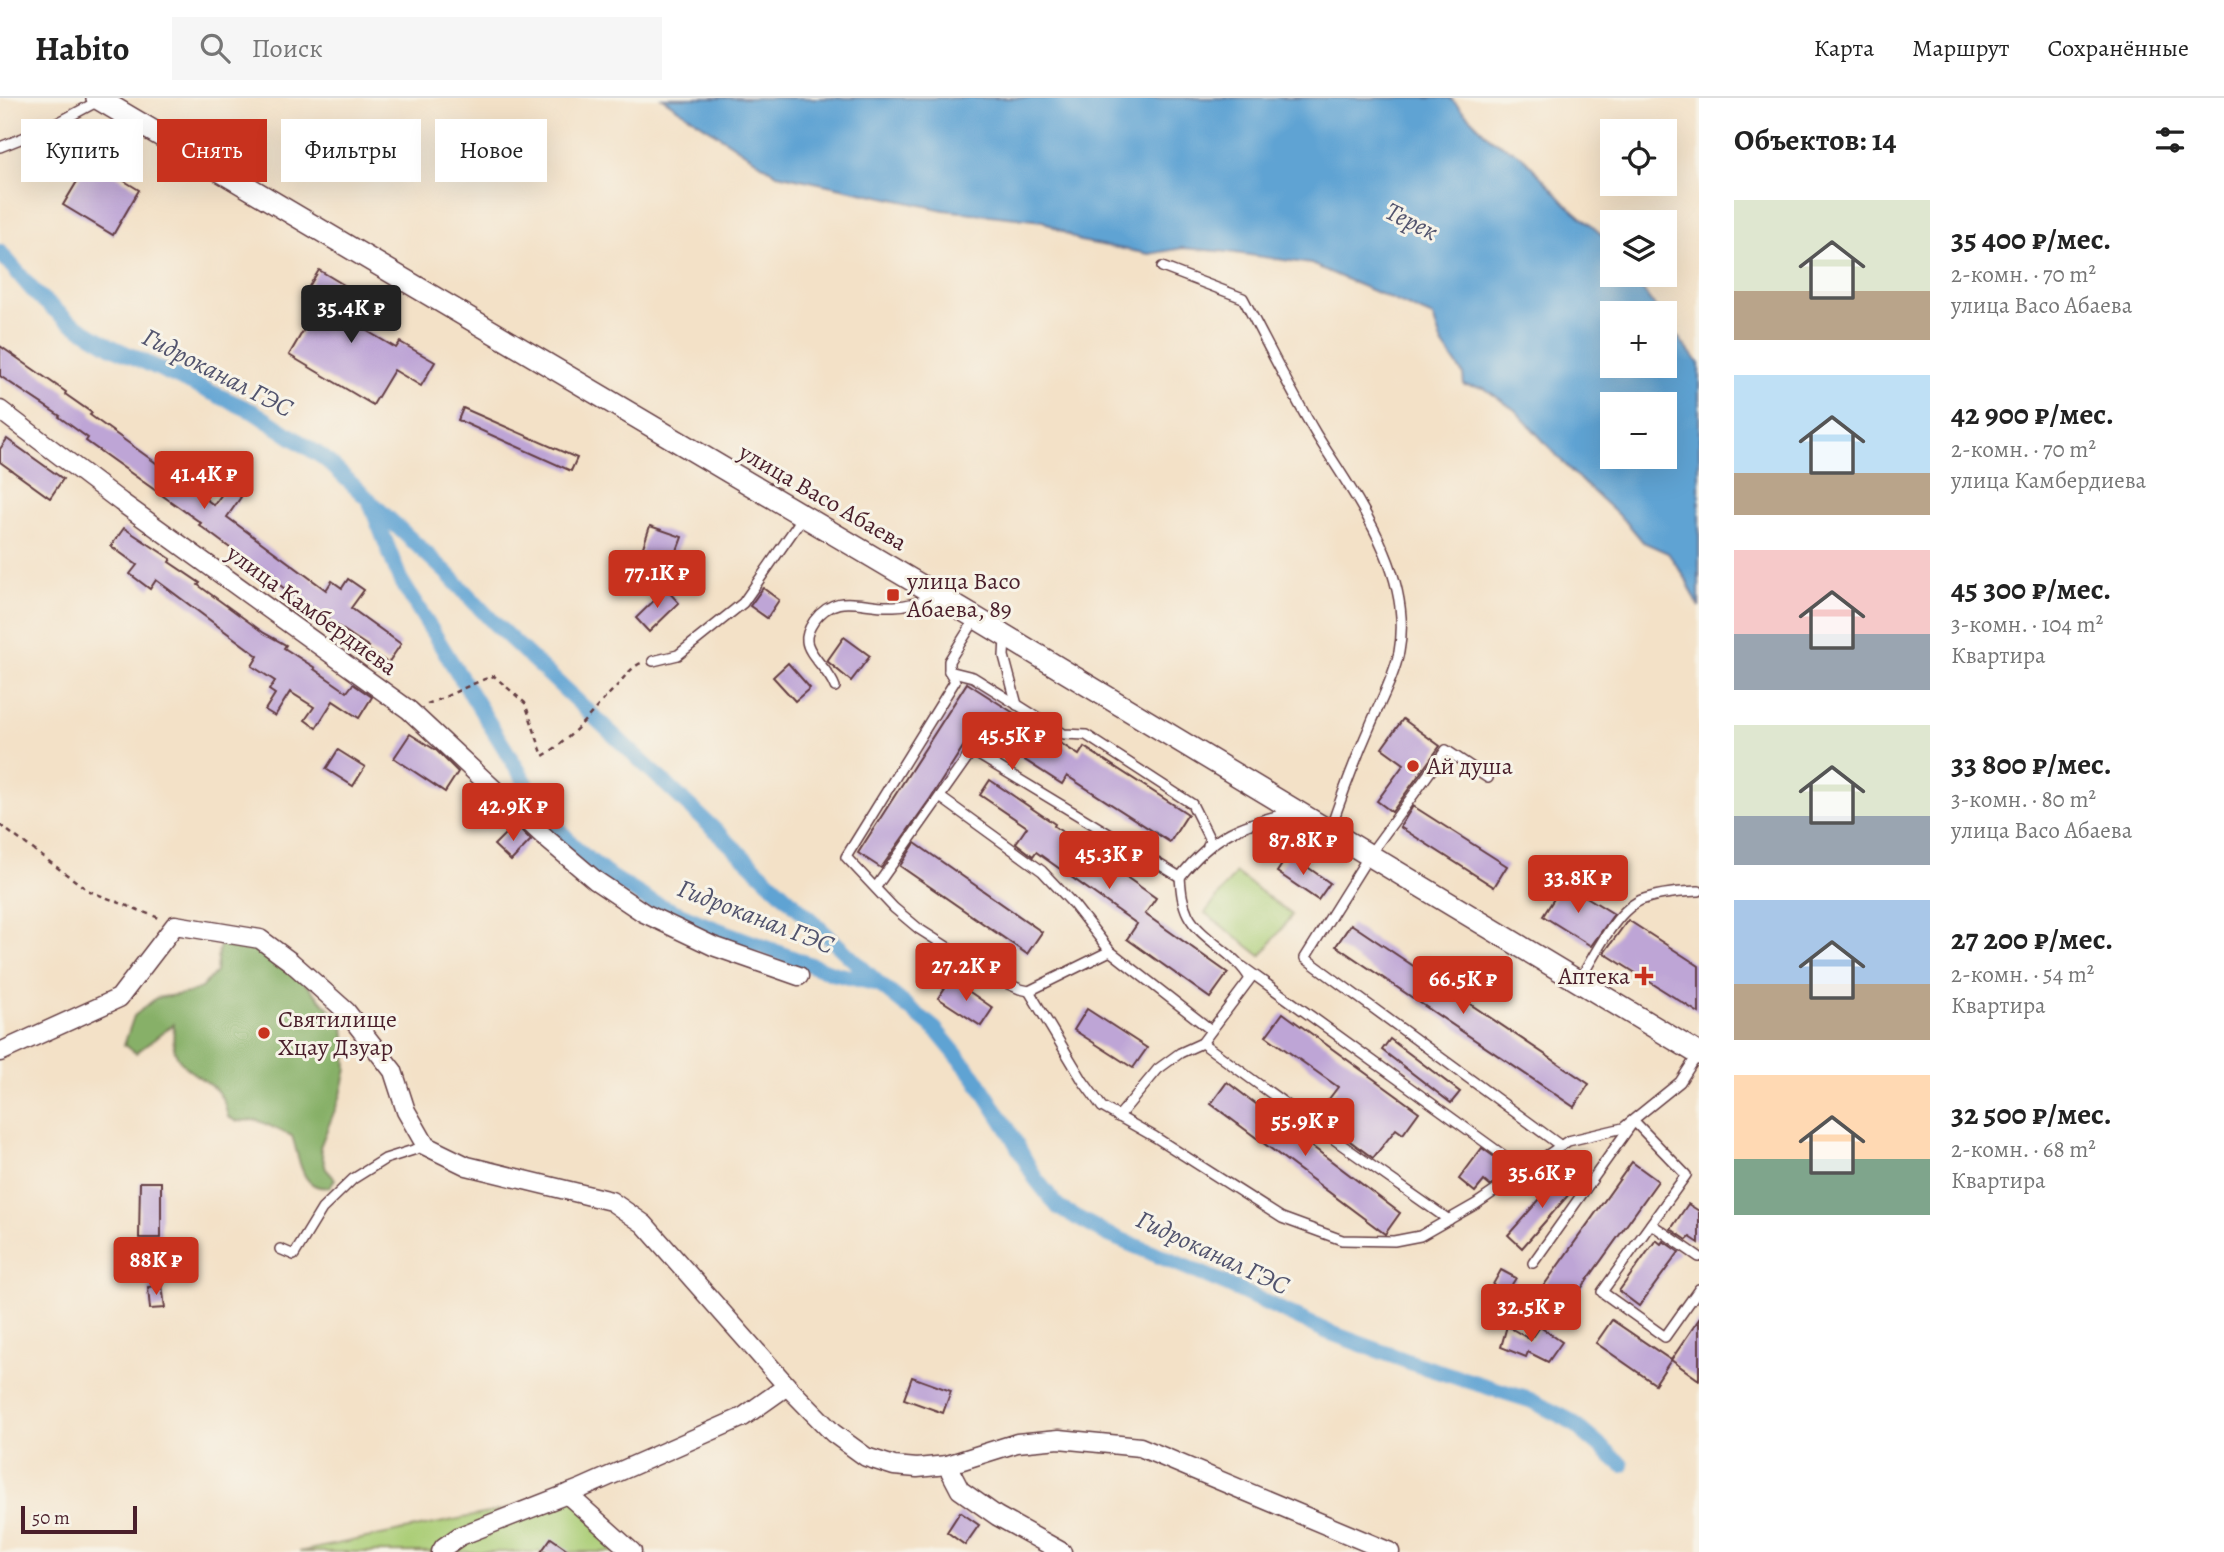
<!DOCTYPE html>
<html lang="ru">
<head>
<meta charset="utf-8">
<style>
  :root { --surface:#fff; --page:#f6f6f6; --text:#222; --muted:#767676; --line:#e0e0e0; --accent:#c8321e }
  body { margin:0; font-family:Alegreya,serif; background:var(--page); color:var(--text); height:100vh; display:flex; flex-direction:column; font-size:26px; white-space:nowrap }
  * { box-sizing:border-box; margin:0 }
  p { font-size:23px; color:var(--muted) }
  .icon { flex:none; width:38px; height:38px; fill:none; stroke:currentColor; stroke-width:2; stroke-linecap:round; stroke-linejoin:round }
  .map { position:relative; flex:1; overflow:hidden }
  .details { display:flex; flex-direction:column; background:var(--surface); width:525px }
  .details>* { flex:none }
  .top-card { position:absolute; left:21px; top:21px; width:665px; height:63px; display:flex; gap:14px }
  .fabs { position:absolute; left:1600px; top:21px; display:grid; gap:14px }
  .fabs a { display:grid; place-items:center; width:77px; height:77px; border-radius:0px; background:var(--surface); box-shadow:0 7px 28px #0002; font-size:35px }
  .scale { position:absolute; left:21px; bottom:18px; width:116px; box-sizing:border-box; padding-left:7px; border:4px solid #4a1f2b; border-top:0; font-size:19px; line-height:24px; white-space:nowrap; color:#4a1f2b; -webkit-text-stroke:5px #f7f3e8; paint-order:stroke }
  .price { position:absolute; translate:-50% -60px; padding:0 16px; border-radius:7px; background:var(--accent); color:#fff; font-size:23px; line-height:46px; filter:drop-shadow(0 2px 4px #0008) }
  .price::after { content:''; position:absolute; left:50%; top:42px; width:21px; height:16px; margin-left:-10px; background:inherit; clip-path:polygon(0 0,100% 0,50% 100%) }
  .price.current { background:#222; color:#fff }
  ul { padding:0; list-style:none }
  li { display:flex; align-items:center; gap:21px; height:175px; padding:0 35px }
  li span { display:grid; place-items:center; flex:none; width:196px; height:140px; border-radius:0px; color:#555 }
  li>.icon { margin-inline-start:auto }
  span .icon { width:84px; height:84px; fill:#fffc; stroke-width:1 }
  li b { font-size:30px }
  h2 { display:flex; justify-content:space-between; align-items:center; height:84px; padding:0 35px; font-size:30px }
  .tag { padding:0 24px; border-radius:0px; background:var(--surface); box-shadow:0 7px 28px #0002; font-size:24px; line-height:63px }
  .tag.current { background:var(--accent); color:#fff }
  header { display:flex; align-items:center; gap:42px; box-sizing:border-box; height:98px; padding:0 35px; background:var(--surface); border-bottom:2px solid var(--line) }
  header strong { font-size:33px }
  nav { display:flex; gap:38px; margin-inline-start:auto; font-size:24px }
  .search { width:490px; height:63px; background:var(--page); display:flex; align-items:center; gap:18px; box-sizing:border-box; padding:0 24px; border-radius:0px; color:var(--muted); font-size:26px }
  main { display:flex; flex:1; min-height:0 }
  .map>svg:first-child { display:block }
</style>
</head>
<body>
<header>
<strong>Habito</strong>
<div class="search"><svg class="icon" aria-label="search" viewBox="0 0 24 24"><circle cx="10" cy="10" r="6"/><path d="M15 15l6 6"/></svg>Поиск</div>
<nav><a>Карта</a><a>Маршрут</a><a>Сохранённые</a></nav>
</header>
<main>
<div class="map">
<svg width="1699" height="1454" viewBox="0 0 1699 1454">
  <rect width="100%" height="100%" fill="#f7f3e8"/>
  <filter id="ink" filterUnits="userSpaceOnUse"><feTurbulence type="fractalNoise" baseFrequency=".0143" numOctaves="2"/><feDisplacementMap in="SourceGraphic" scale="14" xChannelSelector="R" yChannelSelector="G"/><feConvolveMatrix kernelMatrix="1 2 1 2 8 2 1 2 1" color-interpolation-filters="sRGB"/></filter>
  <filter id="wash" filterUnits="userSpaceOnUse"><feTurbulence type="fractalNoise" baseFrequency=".00686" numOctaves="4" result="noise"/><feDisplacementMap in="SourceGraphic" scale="28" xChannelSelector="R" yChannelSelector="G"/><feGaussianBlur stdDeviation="1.57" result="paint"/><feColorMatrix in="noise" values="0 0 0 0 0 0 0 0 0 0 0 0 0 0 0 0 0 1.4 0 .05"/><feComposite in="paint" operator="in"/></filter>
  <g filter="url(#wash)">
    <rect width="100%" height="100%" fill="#f3e1c7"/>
    <g fill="#aacd76" stroke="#7a7650" stroke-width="2">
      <path d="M1236,775L1292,817L1261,858L1205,815Z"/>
      <path d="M570,1398L636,1454H299L308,1452Z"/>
    </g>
    <path fill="#87b067" stroke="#686849" stroke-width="2" d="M223,839L246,845L272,857L300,880L344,926L347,971L341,997L320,1049L326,1071L335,1081L329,1089C300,1094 299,1057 292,1038L257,1022L236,1023L228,1019C226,1010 224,1001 218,994C204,978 183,975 175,953C172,945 174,934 174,926L136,955L124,947L134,918L156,900L189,895L201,890L216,874L218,854Z"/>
    <path fill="#5ea3d3" stroke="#54617f" stroke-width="2" fill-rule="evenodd" d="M662,0H1450L1490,40L1522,58L1565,105L1601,136L1612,151V177H1631L1660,215H1612V268H1664V221L1699,266V509L1686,481L1668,455L1643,444L1629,427L1573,375L1515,312L1484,290L1464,287L1463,276L1442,246L1433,219L1311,166L1228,154L1183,150L1149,156L1080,143L1043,123L944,112L777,76ZM1612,306H1664V359H1612Z"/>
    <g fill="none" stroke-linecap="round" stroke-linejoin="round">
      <g stroke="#5ea3d3" stroke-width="16">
        <path d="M0,154L36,196L67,222L112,249L254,314L324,360L369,402L400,481L544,714L576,751L605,775L650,803L708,828L832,875L879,886L935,931L974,978L1008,1031L1035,1080L1059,1110L1107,1136L1226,1186L1328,1234L1418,1267L1530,1302L1569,1322L1622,1367"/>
        <path d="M373,406L447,475L495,526L877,884"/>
      </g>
    </g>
    <g id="blocks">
      <g fill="#bea5d6">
        <path d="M90,62L139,92L113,137L63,107Z"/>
        <path d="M319,172L359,196L345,220L396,250L400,244L435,264L421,288L394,272L373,307L289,257L317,209L302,200Z"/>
        <path d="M0,248L66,294L65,296L92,315L90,317L214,407L227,389L241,399L227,419L326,492L332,483L342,490L348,481L364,492L351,510L401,546L388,565L367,551L369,549L312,511L199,427L201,425L86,343L88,340L59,319L60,318L0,278Z"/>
        <path d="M463,310L577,360L571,373L458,322Z"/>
        <path d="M7,341L63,381L50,400L0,364V351Z"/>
        <path d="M650,428L682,439L672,466L641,455Z"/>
        <path d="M124,430L171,461L169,464L200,485L198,487L264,535L286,547L284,550L315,570L314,571L347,594L353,586L372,599L359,620L333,603L316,630L305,622L314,609L290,594L275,618L265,612L275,596L269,592L275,583L252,568L258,558L156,482L150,491L130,476L137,467L111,448Z"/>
        <path d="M763,490L779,502L767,520L750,508Z"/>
        <path d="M666,491L679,505L649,534L636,520Z"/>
        <path d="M844,539L870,558L851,583L827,563Z"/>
        <path d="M788,565L810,590L795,603L773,579Z"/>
        <path d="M967,585L1079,657L1084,649L1188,716L1170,744L1067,678L1062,686L975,630L930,701L881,770L858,755Z"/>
        <path d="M1403,621L1440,648L1392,714L1377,703L1404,666L1382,650Z"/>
        <path d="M410,636L437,653L458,674L445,694L394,660Z"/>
        <path d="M338,652L365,669L353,688L326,671Z"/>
        <path d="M990,682L1055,726L1054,728L1156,800L1145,816L1228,875L1210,900L1127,841L1137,826L1036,754L1033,758L1016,745L1027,729L980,697Z"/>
        <path d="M1413,708L1507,768L1494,789L1400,729Z"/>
        <path d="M515,726L531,742L511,763L494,747Z"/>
        <path d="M915,745L1042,834L1027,856L900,768Z"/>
        <path d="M1289,756L1330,785L1318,802L1277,774Z"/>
        <path d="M1564,785L1614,816L1591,848L1543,818Z"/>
        <path d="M1628,822L1699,868V915L1604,855Z"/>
        <path d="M1351,826L1589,986L1574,1009L1336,848Z"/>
        <path d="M951,881L993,910L981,928L938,900Z"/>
        <path d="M1087,911L1147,950L1133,970L1074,932Z"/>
        <path d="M1283,915L1419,1014L1403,1036L1396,1031L1373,1060L1316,1018L1338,989L1266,938Z"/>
        <path d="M1390,941L1460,994L1451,1005L1382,952Z"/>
        <path d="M1227,984L1400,1115L1385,1136L1211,1006Z"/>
        <path d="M1482,1050L1507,1068L1493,1086L1490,1088L1484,1083L1475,1094L1459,1081Z"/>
        <path d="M1632,1064L1658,1083L1568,1209L1542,1190Z"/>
        <path d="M1563,1075L1577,1087L1522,1150L1508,1137Z"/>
        <path d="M140,1084H161V1140H139Z"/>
        <path d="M1688,1106L1699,1113V1145L1690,1139L1687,1142L1671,1131Z"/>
        <path d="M1656,1142L1661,1146L1663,1143L1679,1154L1639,1208L1619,1193Z"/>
        <path d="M1501,1172L1516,1180L1506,1196L1492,1188Z"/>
        <path d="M162,1187L165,1210L150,1211L148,1189Z"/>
        <path d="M1699,1221V1282L1671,1262L1655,1286L1596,1245L1612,1222L1671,1262Z"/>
        <path d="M1507,1228L1531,1242L1540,1229L1562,1244L1548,1264L1528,1254L1526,1259L1501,1249Z"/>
        <path d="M912,1279L951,1293L943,1315L904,1301Z"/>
        <path d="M960,1414L979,1427L965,1447L947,1434Z"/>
        <path d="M551,1440L571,1454H541Z"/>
      </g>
    </g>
  </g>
  <g filter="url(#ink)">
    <use href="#blocks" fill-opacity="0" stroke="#633c42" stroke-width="2"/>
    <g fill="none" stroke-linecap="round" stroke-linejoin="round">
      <g stroke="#633c42" stroke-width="12">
        <g id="service">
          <path d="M0,49L48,30L100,2"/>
          <path d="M1162,169L1243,200C1267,245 1290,292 1316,336C1355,399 1414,475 1399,554C1394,579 1380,604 1370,628C1355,662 1342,697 1330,732"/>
          <path d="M976,520L949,563V573L955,583L846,759L894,810L919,831L999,882L1020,891L1029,893L1110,853"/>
          <path d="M1005,540L1004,558L1017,607"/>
          <path d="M653,563L678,557L743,505L803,419"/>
          <path d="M949,573L973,579L1064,636L1086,637L1192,706L1211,744L1208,747"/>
          <path d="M835,589C830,573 808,557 807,543C806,536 810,529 814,523C837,492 861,510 894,508C909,508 922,503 936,498"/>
          <path d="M1488,680L1446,652L1370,756L1305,860L1561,1048"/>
          <path d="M940,699L1042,773L1074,807L1110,853L1211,932"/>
          <path d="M876,789L972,653L1180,779C1214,736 1241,726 1293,714"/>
          <path d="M1243,869L1525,1073"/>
          <path d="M1579,883C1594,859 1616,810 1644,801C1661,795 1681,794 1699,793"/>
          <path d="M1029,893L1083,983L1102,1009L1155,1039L1282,1120L1342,1142L1394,1143L1420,1138L1476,1106L1568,1043L1623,1030L1680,984L1698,956"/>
          <path d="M1202,945L1342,1047L1449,1122"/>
          <path d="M1118,1019L1158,971L1180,955L1202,945L1250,881C1236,855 1201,842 1188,817C1182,805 1181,792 1180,779"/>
          <path d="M1651,1126L1699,1159"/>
          <path d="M280,1151L294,1157L322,1111L353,1081L385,1061L426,1048"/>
          <path d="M1533,1165L1634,1023L1686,1077L1602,1194L1665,1239L1699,1191"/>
        </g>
      </g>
      <g stroke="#633c42" stroke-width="21">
        <g id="minor">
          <path d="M0,312L121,404L409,612L548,742L595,782L644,815L713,848L799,878"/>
          <path d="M0,954L119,900L175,827L260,841L291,864L346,913L393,973L406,1013L426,1048L467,1068L611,1103L644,1126L787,1288L833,1335L866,1359L894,1368L917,1370L947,1367L1017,1345L1059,1341L1140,1349L1390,1454"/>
          <path d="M947,1367L960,1392L997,1418L1062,1454"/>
          <path d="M567,1396L632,1454"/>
          <path d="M441,1454L444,1449L460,1438L580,1391L743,1319L787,1288"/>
        </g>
      </g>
      <g stroke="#633c42" stroke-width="24">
        <path id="tertiary" d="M97,0L976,520L1699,956"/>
      </g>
      <g stroke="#633c42" stroke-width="2.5" stroke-dasharray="5 5" stroke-linecap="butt">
        <path d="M427,606C450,598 471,585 494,578L525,605L543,658C572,641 592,613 615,590C623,581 632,568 643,564"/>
        <path d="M0,727L89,793L159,820"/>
      </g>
      <use href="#service" stroke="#fff" stroke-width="9"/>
      <use href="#minor" stroke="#fff" stroke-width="18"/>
      <use href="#tertiary" stroke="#fff" stroke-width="21"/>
    </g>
  </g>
  <g fill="#c8321e" stroke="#f7f3e8" stroke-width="2.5">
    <rect x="886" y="490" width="14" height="14" rx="3.5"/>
    <circle cx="1413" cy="668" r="7"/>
    <path d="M1640.5 867.5h7v7h7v7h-7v7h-7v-7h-7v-7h7z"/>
    <circle cx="264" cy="935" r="7"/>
  </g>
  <g text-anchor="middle" stroke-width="6" stroke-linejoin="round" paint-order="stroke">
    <g font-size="24" fill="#4a1f2b" stroke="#f7f3e8">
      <text transform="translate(823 399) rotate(30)" y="8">улица Васо Абаева</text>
      <text transform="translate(312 512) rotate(36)" y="8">улица Камбердиева</text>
    </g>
    <g font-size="24" fill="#4a1f2b" stroke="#f7f3e8" text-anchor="start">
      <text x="907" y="491">улица Васо<tspan x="907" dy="28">Абаева, 89</tspan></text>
      <text x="1427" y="676">Ай душа</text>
      <text x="1630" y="886" text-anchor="end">Аптека</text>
      <text x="278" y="929">Святилище<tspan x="278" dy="28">Хцау Дзуар</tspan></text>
    </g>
    <g font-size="26" font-style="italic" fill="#52546e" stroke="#f7f3e8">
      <text transform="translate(1412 123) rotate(26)" y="9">Терек</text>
      <text transform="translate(218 274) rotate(27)" y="9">Гидроканал ГЭС</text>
      <text transform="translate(756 818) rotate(21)" y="9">Гидроканал ГЭС</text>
      <text transform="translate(1213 1154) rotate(25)" y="9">Гидроканал ГЭС</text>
    </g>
  </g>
</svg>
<div class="fabs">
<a><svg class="icon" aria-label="locate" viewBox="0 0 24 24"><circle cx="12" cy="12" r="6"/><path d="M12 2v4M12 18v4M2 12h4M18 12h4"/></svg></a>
<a><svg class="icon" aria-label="layers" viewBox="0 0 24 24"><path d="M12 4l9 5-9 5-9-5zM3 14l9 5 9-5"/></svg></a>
<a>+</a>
<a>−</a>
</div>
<div class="scale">50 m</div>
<b class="price current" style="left:351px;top:247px">35.4K ₽</b>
<b class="price" style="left:204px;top:413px">41.4K ₽</b>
<b class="price" style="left:657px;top:512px">77.1K ₽</b>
<b class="price" style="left:1012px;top:674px">45.5K ₽</b>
<b class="price" style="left:513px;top:745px">42.9K ₽</b>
<b class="price" style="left:1303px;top:779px">87.8K ₽</b>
<b class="price" style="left:1109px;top:793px">45.3K ₽</b>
<b class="price" style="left:1578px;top:817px">33.8K ₽</b>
<b class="price" style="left:966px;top:905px">27.2K ₽</b>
<b class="price" style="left:1463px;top:918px">66.5K ₽</b>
<b class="price" style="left:1305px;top:1060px">55.9K ₽</b>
<b class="price" style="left:1542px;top:1112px">35.6K ₽</b>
<b class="price" style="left:156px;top:1199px">88K ₽</b>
<b class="price" style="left:1531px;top:1246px">32.5K ₽</b>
<div class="top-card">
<a class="tag">Купить</a>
<a class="tag current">Снять</a>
<a class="tag">Фильтры</a>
<a class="tag">Новое</a>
</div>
</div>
<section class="details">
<h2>Объектов: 14<svg class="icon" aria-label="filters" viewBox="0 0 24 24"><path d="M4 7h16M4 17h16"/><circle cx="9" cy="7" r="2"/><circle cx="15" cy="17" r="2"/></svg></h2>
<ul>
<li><span style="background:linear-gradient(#dfe7d0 65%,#b9a48a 0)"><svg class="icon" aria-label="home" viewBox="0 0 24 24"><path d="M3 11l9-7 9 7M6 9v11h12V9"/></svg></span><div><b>35 400 ₽/мес.</b><p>2-комн. · 70 m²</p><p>улица Васо Абаева</p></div></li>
<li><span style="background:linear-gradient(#bfe0f5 70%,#b9a48a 0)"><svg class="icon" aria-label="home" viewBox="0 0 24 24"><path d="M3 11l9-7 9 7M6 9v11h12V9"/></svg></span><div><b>42 900 ₽/мес.</b><p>2-комн. · 70 m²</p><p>улица Камбердиева</p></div></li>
<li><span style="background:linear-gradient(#f6c9c9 60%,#9aa5b1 0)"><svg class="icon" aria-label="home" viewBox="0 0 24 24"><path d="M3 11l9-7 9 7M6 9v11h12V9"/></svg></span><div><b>45 300 ₽/мес.</b><p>3-комн. · 104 m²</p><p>Квартира</p></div></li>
<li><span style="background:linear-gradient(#dfe7d0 65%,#9aa5b1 0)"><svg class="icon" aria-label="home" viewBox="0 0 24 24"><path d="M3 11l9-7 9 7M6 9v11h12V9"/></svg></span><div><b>33 800 ₽/мес.</b><p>3-комн. · 80 m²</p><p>улица Васо Абаева</p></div></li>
<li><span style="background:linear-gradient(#a9c7e8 60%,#b9a48a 0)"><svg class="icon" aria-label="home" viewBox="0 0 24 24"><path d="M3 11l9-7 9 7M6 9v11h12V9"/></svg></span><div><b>27 200 ₽/мес.</b><p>2-комн. · 54 m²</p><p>Квартира</p></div></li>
<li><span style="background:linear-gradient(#ffd9b3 60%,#7fa58c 0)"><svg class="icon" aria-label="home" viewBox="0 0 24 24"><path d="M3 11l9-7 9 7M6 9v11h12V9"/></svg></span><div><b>32 500 ₽/мес.</b><p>2-комн. · 68 m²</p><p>Квартира</p></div></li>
</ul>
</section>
</main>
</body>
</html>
